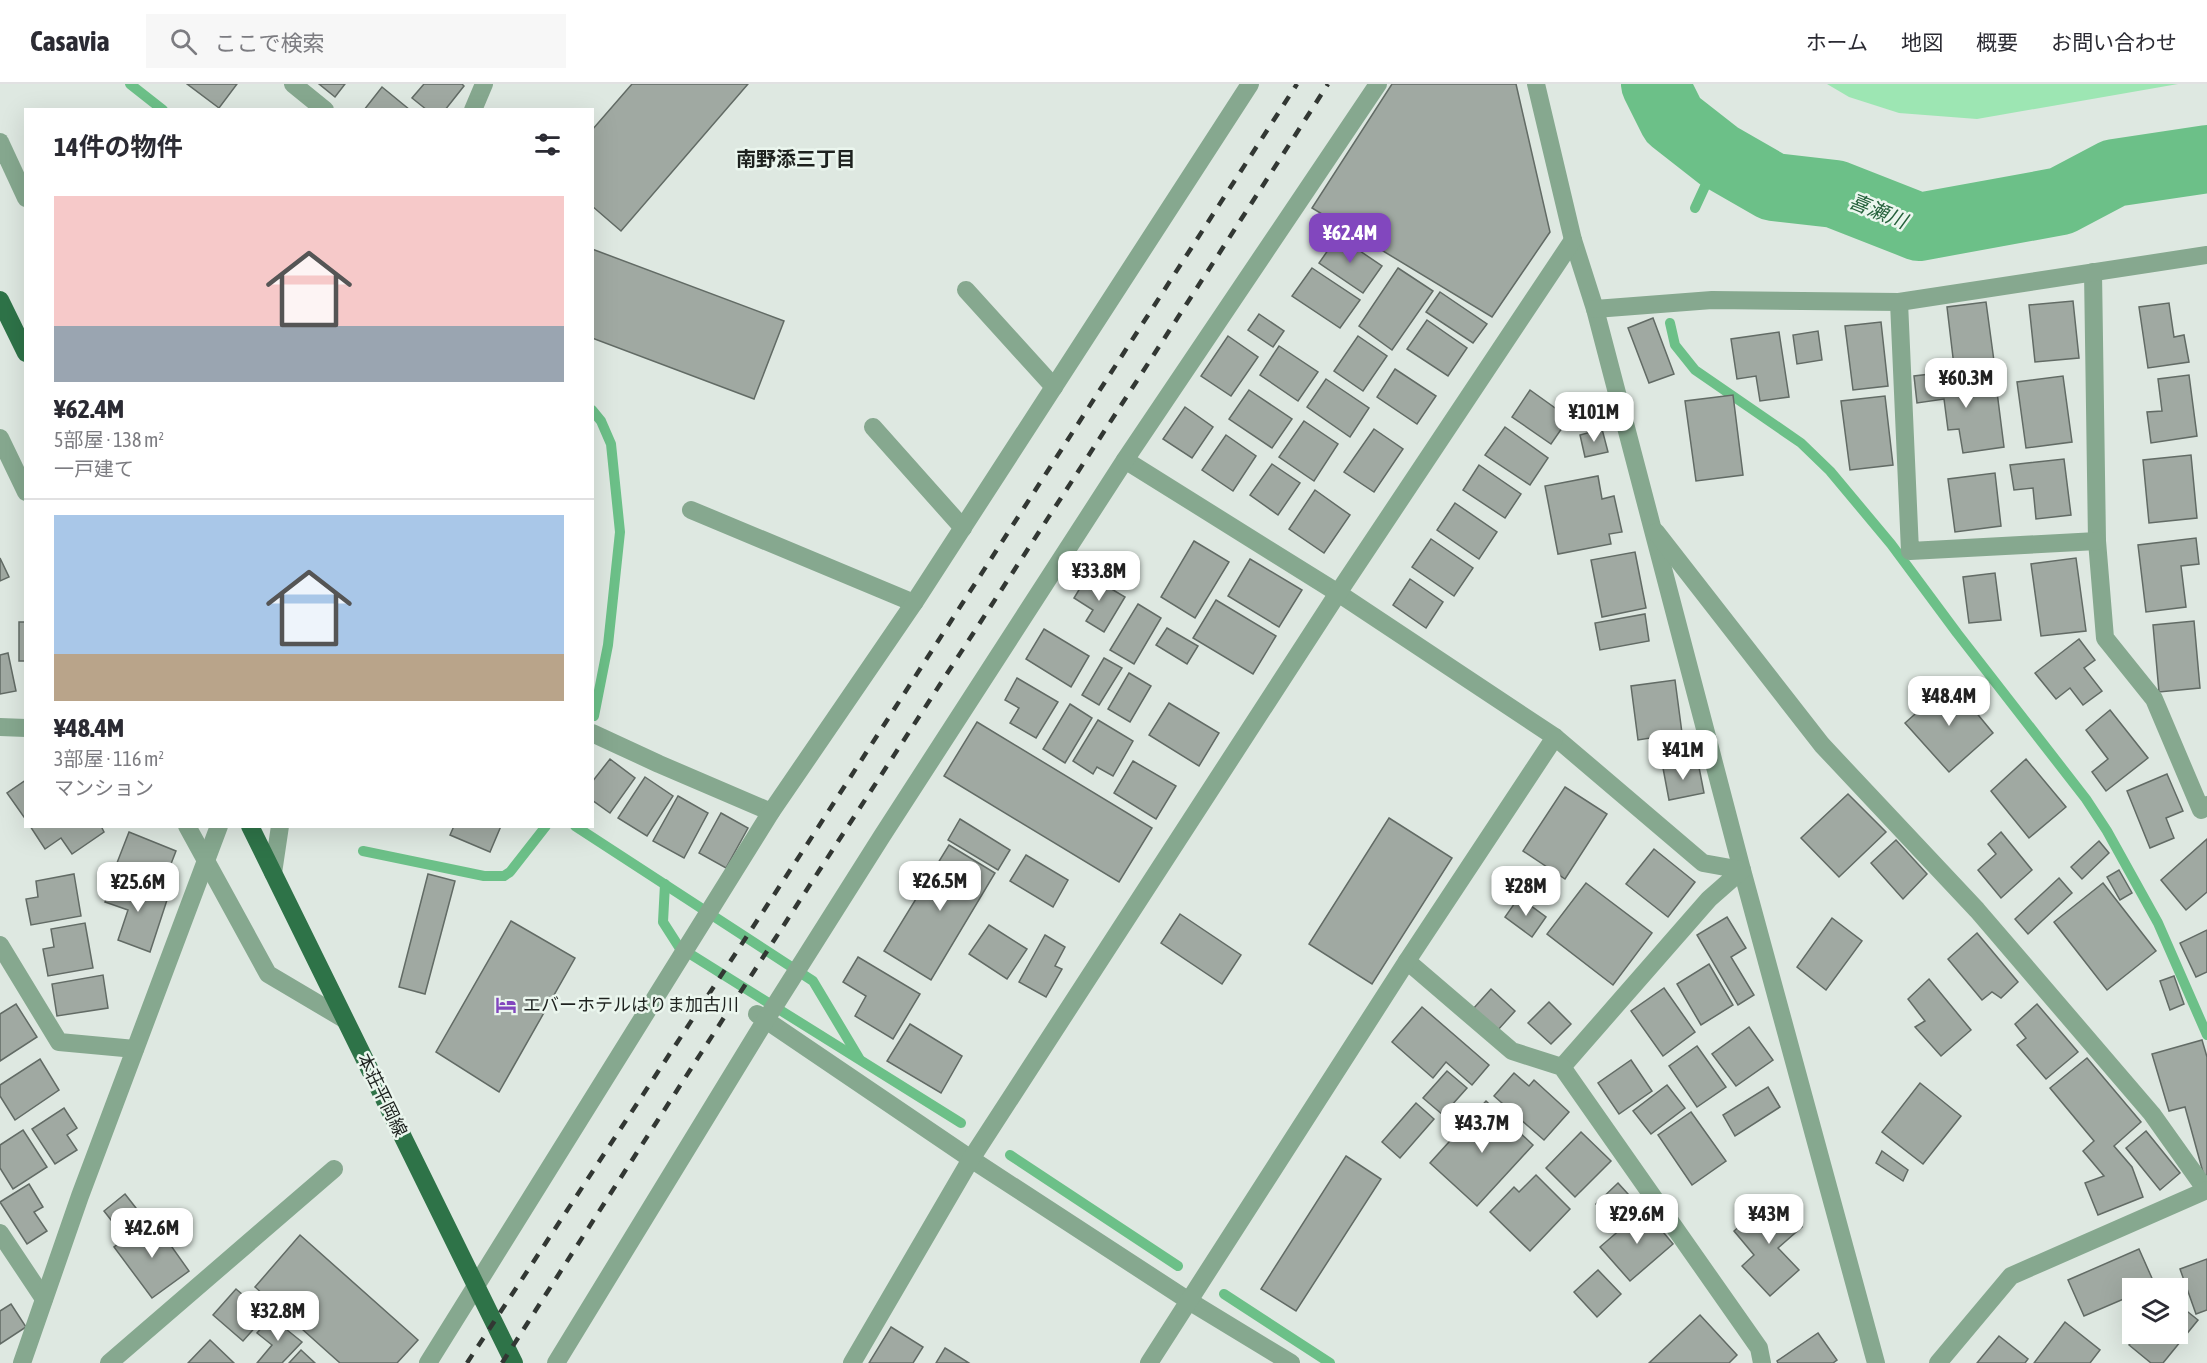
<!DOCTYPE html>
<html lang="ja">
<head>
<meta charset="utf-8">
<style>
  :root { --surface:#fff; --page:#f7f7f7; --text:#2b2b33; --muted:#7c7c81; --line:#e1e1e2; --accent:#8247be }
  body { margin:0; font-family:"Asap Condensed","Noto Sans JP",sans-serif; background:var(--page); color:var(--text); height:100vh; display:flex; flex-direction:column; font-size:22px; white-space:nowrap }
  * { box-sizing:border-box; margin:0 }
  p { font-size:20px; color:var(--muted) }
  .icon { flex:none; width:33px; height:33px; fill:none; stroke:currentColor; stroke-width:2; stroke-linecap:round; stroke-linejoin:round }
  .map { position:relative; flex:1; overflow:hidden }
  .side { position:absolute; left:24px; top:24px; width:570px; height:720px; display:flex; flex-direction:column; background:var(--surface); border-radius:0px; box-shadow:0 6px 24px #0002 }
  .side>* { flex:none }
  .controls { position:absolute; left:2122px; top:1194px; display:grid; gap:12px }
  .controls a { display:grid; place-items:center; width:66px; height:66px; border-radius:0px; background:var(--surface); box-shadow:0 6px 24px #0002; font-size:30px }
  .price { position:absolute; translate:-50% -51px; padding:0 14px; border-radius:12px; background:#fff; color:#222; font-size:20px; line-height:39px; filter:drop-shadow(0 2px 3px #0008) }
  .price::after { content:''; position:absolute; left:50%; top:36px; width:18px; height:14px; margin-left:-9px; background:inherit; clip-path:polygon(0 0,100% 0,50% 100%) }
  .price.current { background:var(--accent); color:#fff }
  ul { padding:0; list-style:none }
  li { display:grid; align-content:center; gap:12px; height:318px; padding:0 30px }
  li+li { border-top:2px solid var(--line) }
  li span { display:grid; place-items:center; height:186px; border-radius:0px; color:#555 }
  li>.icon { margin-inline-start:auto }
  span .icon { width:108px; height:108px; fill:#fffc; stroke-width:1 }
  li b { font-size:26px }
  h2 { display:flex; justify-content:space-between; align-items:center; height:72px; padding:0 30px; font-size:26px }
  header { display:flex; align-items:center; gap:36px; box-sizing:border-box; height:84px; padding:0 30px; background:var(--surface); border-bottom:2px solid var(--line) }
  header strong { font-size:28px }
  nav { display:flex; gap:33px; margin-inline-start:auto; font-size:21px }
  .search { width:420px; height:54px; background:var(--page); display:flex; align-items:center; gap:15px; box-sizing:border-box; padding:0 21px; border-radius:0px; color:var(--muted); font-size:22px }
  .map>svg:first-child { display:block }
</style>
</head>
<body>
<header>
<strong>Casavia</strong>
<div class="search"><svg class="icon" aria-label="search" viewBox="0 0 24 24"><circle cx="10" cy="10" r="6"/><path d="M15 15l6 6"/></svg>ここで検索</div>
<nav><a>ホーム</a><a>地図</a><a>概要</a><a>お問い合わせ</a></nav>
</header>
<div class="map">
<svg width="2207" height="1279" viewBox="0 0 2207 1279">
  <rect width="100%" height="100%" fill="#dee8e1"/>
  <path fill="#9de6b3" d="M1827,0H2178L1977,35L1899,29L1849,13Z"/>
  <g fill="none" stroke-linecap="round" stroke-linejoin="round">
    <g stroke="#6cc088" stroke-width="10">
      <path d="M130,0L163,26"/>
      <path d="M1695,124L1719,72"/>
      <path d="M1670,239L1675,261L1695,286L1801,359L1830,387L1891,460L1957,549L2086,715L2107,747L2158,839L2207,951"/>
      <path d="M592,326L601,337L611,360L620,448L608,561L594,632"/>
      <path d="M575,742L813,897L859,974"/>
      <path d="M363,767L484,792H504L510,788L546,742"/>
      <path d="M665,800L663,838L679,863L961,1039"/>
      <path d="M1010,1071L1178,1182"/>
      <path d="M1224,1210L1330,1279"/>
    </g>
    <path stroke="#6cc088" stroke-width="68" d="M1655,0L1673,36L1719,72L1773,103L1835,110L1919,143L2061,117L2114,89L2207,75"/>
  </g>
  <g fill="#a0a9a2" stroke="#626b65" stroke-width="1.5">
    <path d="M187,0H237L219,24Z"/>
    <path d="M319,0H345L335,13Z"/>
    <path d="M424,0H462L464,2L445,26H427L412,14Z"/>
    <path d="M632,0H748L621,147L592,122V46Z"/>
    <path d="M1392,0H1516L1550,148L1492,233L1312,124Z"/>
    <path d="M382,3L410,26H364Z"/>
    <path d="M1338,152L1382,182L1363,209L1319,179Z"/>
    <path d="M592,165L784,237L754,315L592,254Z"/>
    <path d="M1312,184L1360,216L1340,244L1292,212Z"/>
    <path d="M1398,184L1433,207L1392,266L1359,242Z"/>
    <path d="M1440,208L1487,240L1473,259L1426,228Z"/>
    <path d="M2073,217L2079,274L2035,278L2029,221Z"/>
    <path d="M1986,218L1994,277L1954,282L1947,223Z"/>
    <path d="M2169,219L2174,253L2184,251L2189,278L2148,284L2139,223Z"/>
    <path d="M1259,230L1284,247L1273,263L1248,246Z"/>
    <path d="M1653,234L1674,290L1649,299L1628,244Z"/>
    <path d="M1427,236L1467,264L1448,292L1407,265Z"/>
    <path d="M1881,238L1888,302L1853,306L1845,242Z"/>
    <path d="M1818,247L1822,276L1797,280L1793,251Z"/>
    <path d="M1779,248L1789,313L1760,317L1756,292L1737,295L1731,255Z"/>
    <path d="M1228,252L1258,273L1231,312L1201,292Z"/>
    <path d="M1358,252L1387,272L1363,307L1334,287Z"/>
    <path d="M1279,262L1318,288L1298,317L1260,291Z"/>
    <path d="M1395,285L1436,312L1417,340L1377,313Z"/>
    <path d="M1947,288L1949,298L1984,293L1985,302L1996,300L2004,363L1963,369L1959,345L1948,346L1944,315L1917,319L1914,292Z"/>
    <path d="M2189,291L2197,352L2151,359L2147,328L2162,327L2158,295Z"/>
    <path d="M2063,292L2072,358L2026,364L2017,298Z"/>
    <path d="M1326,295L1369,324L1350,353L1307,323Z"/>
    <path d="M1249,306L1292,335L1272,364L1229,335Z"/>
    <path d="M1530,306L1569,334L1551,360L1512,333Z"/>
    <path d="M1733,311L1743,391L1696,397L1685,317Z"/>
    <path d="M1885,312L1893,381L1850,386L1841,317Z"/>
    <path d="M1185,323L1213,343L1192,374L1163,355Z"/>
    <path d="M1304,337L1338,360L1314,397L1279,373Z"/>
    <path d="M1505,343L1548,374L1530,401L1485,371Z"/>
    <path d="M1374,345L1403,365L1374,408L1344,388Z"/>
    <path d="M1602,345L1608,368L1585,373L1580,351Z"/>
    <path d="M1226,351L1256,372L1233,407L1202,386Z"/>
    <path d="M2191,371L2197,434L2149,439L2143,376Z"/>
    <path d="M2064,375L2071,431L2036,435L2033,404L2014,406L2010,381Z"/>
    <path d="M1272,380L1300,399L1278,431L1250,411Z"/>
    <path d="M1479,381L1521,410L1505,434L1463,406Z"/>
    <path d="M1995,389L2001,442L1955,448L1948,395Z"/>
    <path d="M1598,392L1602,415L1614,412L1622,448L1609,450L1611,460L1558,470L1545,402Z"/>
    <path d="M1315,406L1350,431L1324,469L1289,445Z"/>
    <path d="M1455,419L1497,448L1479,475L1437,446Z"/>
    <path d="M2196,454L2199,480L2181,482L2186,523L2146,528L2138,461Z"/>
    <path d="M1431,455L1473,484L1454,512L1412,483Z"/>
    <path d="M1194,457L1229,478L1195,534L1161,513Z"/>
    <path d="M1635,468L1646,524L1602,533L1591,476Z"/>
    <path d="M0,474L9,493L0,497Z"/>
    <path d="M2076,474L2086,547L2041,552L2031,480Z"/>
    <path d="M1250,475L1302,506L1279,543L1228,512Z"/>
    <path d="M1995,489L2001,536L1969,539L1963,493Z"/>
    <path d="M1088,491L1125,513L1104,548L1086,537L1093,526L1074,514Z"/>
    <path d="M1410,495L1443,518L1426,544L1393,521Z"/>
    <path d="M1216,516L1276,552L1253,590L1193,554Z"/>
    <path d="M1138,520L1161,534L1134,580L1110,566Z"/>
    <path d="M1645,530L1649,557L1600,566L1595,539Z"/>
    <path d="M2194,537L2200,604L2159,608L2153,541Z"/>
    <rect x="19" y="538" width="7" height="39"/>
    <path d="M1167,544L1198,562L1187,580L1156,561Z"/>
    <path d="M1044,545L1089,572L1071,603L1026,575Z"/>
    <path d="M2079,555L2095,576L2084,584L2102,607L2083,621L2070,604L2056,615L2035,589Z"/>
    <path d="M8,569L16,607L0,610V571Z"/>
    <path d="M1104,574L1122,584L1099,621L1082,611Z"/>
    <path d="M1129,589L1151,602L1130,638L1108,625Z"/>
    <path d="M1017,594L1058,618L1036,654L1010,639L1019,624L1005,616Z"/>
    <path d="M1675,596L1682,649L1638,656L1631,602Z"/>
    <path d="M1951,598L1993,649L1949,688L1905,639Z"/>
    <path d="M1169,619L1219,649L1199,682L1149,651Z"/>
    <path d="M1070,620L1092,634L1065,679L1043,665Z"/>
    <path d="M2110,626L2148,674L2106,707L2092,688L2108,675L2086,646Z"/>
    <path d="M1098,636L1133,657L1113,692L1097,683L1093,690L1073,677Z"/>
    <path d="M977,638L1152,744L1119,798L944,692Z"/>
    <path d="M610,675L635,694L610,729L592,716V698Z"/>
    <path d="M2026,675L2066,723L2029,754L1991,707Z"/>
    <path d="M1133,677L1176,702L1156,735L1114,709Z"/>
    <path d="M1698,678L1704,709L1669,716L1663,684Z"/>
    <path d="M2167,690L2183,727L2166,734L2174,754L2150,764L2127,707Z"/>
    <path d="M645,693L673,712L647,752L618,734Z"/>
    <path d="M26,696V736L7,709Z"/>
    <path d="M1565,703L1607,730L1565,795L1523,767Z"/>
    <path d="M1848,710L1886,748L1839,793L1801,754Z"/>
    <path d="M678,712L708,729L684,774L653,757Z"/>
    <path d="M721,729L748,744L726,784L699,769Z"/>
    <path d="M1389,734L1452,774L1372,900L1309,860Z"/>
    <path d="M960,735L1010,766L998,786L948,756Z"/>
    <path d="M30,742H101L104,748L72,770L61,754L45,765Z"/>
    <path d="M454,742H501L490,768L450,751Z"/>
    <path d="M129,748L176,767L162,803L115,784Z"/>
    <path d="M2001,748L2032,786L2001,814L1978,786L1996,770L1988,760Z"/>
    <path d="M2207,755V808L2186,826L2161,796Z"/>
    <path d="M1896,756L1927,790L1903,815L1871,779Z"/>
    <path d="M2099,757L2109,769L2082,795L2071,783Z"/>
    <path d="M949,761L995,789L931,896L884,867Z"/>
    <path d="M1654,765L1695,798L1668,833L1626,800Z"/>
    <path d="M1026,771L1068,796L1053,823L1010,797Z"/>
    <path d="M2119,786L2132,809L2120,816L2107,793Z"/>
    <path d="M74,790L81,832L31,841L26,815L38,813L36,797Z"/>
    <path d="M428,790L455,797L425,910L399,903Z"/>
    <path d="M113,794L168,813L150,868L118,856L128,826L105,818Z"/>
    <path d="M2059,794L2072,809L2028,850L2015,835Z"/>
    <path d="M1586,799L1652,849L1613,901L1547,850Z"/>
    <path d="M2103,799L2156,867L2107,906L2054,838Z"/>
    <path d="M1519,813L1546,833L1532,853L1505,833Z"/>
    <path d="M1180,830L1241,871L1222,900L1161,859Z"/>
    <path d="M1727,833L1746,864L1731,873L1754,911L1738,921L1697,851Z"/>
    <path d="M1832,834L1862,857L1826,906L1797,883Z"/>
    <path d="M511,837L575,874L499,1008L436,968Z"/>
    <path d="M85,839L93,884L48,892L43,865L54,863L51,845Z"/>
    <path d="M989,841L1027,865L1007,895L969,870Z"/>
    <path d="M2207,846V888L2196,893L2180,859Z"/>
    <path d="M1977,849L2018,898L2001,914L1992,908L1982,916L1948,875Z"/>
    <path d="M1045,851L1065,863L1055,882L1062,885L1046,913L1019,898Z"/>
    <path d="M858,873L920,910L893,955L855,932L866,912L843,898Z"/>
    <path d="M1709,880L1733,921L1701,941L1677,900Z"/>
    <path d="M103,891L108,924L57,932L52,900Z"/>
    <path d="M2174,892L2184,920L2170,926L2160,897Z"/>
    <path d="M1929,895L1971,946L1941,972L1915,943L1925,937L1908,915Z"/>
    <path d="M1664,904L1695,948L1663,972L1631,927Z"/>
    <path d="M1491,905L1515,927L1497,947L1473,925Z"/>
    <path d="M1549,918L1571,940L1551,960L1528,939Z"/>
    <path d="M16,920L37,953L0,977V930Z"/>
    <path d="M2037,920L2078,968L2046,995L2017,961L2026,954L2015,940Z"/>
    <path d="M1422,923L1489,981L1472,1001L1446,978L1433,994L1392,958Z"/>
    <path d="M910,940L962,972L941,1009L887,977Z"/>
    <path d="M1749,943L1773,976L1736,1002L1712,970Z"/>
    <path d="M2202,956L2207,973V1091L2204,1092L2185,1023L2169,1027L2152,970Z"/>
    <path d="M1697,962L1726,1003L1697,1023L1669,982Z"/>
    <path d="M2087,974L2141,1038L2114,1062L2132,1083L2143,1113L2098,1131L2085,1099L2104,1092L2083,1067L2094,1057L2050,1004Z"/>
    <path d="M40,975L59,1006L15,1036L0,1012V1001Z"/>
    <path d="M1631,976L1652,1007L1619,1030L1598,999Z"/>
    <path d="M1447,987L1467,1004L1443,1031L1423,1014Z"/>
    <path d="M1514,989L1529,1002L1534,996L1569,1028L1544,1056L1494,1012Z"/>
    <path d="M1920,999L1961,1032L1923,1080L1882,1048Z"/>
    <path d="M1667,1001L1685,1024L1651,1050L1633,1027Z"/>
    <path d="M1768,1003L1780,1023L1735,1052L1723,1031Z"/>
    <path d="M1486,1017L1533,1061L1477,1122L1430,1079Z"/>
    <path d="M1416,1019L1434,1035L1400,1074L1382,1058Z"/>
    <path d="M64,1024L77,1044L67,1051L77,1066L55,1080L32,1045Z"/>
    <path d="M1691,1028L1726,1077L1692,1101L1658,1051Z"/>
    <path d="M23,1046L47,1083L13,1105L0,1084V1061Z"/>
    <path d="M2146,1047L2180,1089L2160,1106L2126,1064Z"/>
    <path d="M1581,1048L1611,1077L1575,1113L1546,1084Z"/>
    <path d="M1882,1067L1908,1086L1903,1097L1876,1079Z"/>
    <path d="M1346,1072L1381,1095L1296,1227L1261,1205Z"/>
    <path d="M1536,1091L1570,1125L1530,1167L1490,1128L1514,1103L1519,1108Z"/>
    <path d="M1618,1099L1638,1121L1616,1141L1596,1120Z"/>
    <path d="M29,1100L43,1123L34,1128L47,1147L27,1160L0,1118Z"/>
    <path d="M125,1110L143,1133L122,1150L104,1127Z"/>
    <path d="M1774,1112L1802,1143L1778,1164L1799,1186L1770,1212L1742,1182L1754,1171L1734,1147Z"/>
    <path d="M1644,1125L1673,1160L1630,1197L1600,1163Z"/>
    <path d="M152,1135L189,1187L152,1214L114,1163Z"/>
    <path d="M300,1151L418,1256L397,1279H340L255,1203Z"/>
    <path d="M2139,1165L2155,1201L2147,1204H2133V1211L2084,1232L2068,1196Z"/>
    <path d="M2207,1175V1226L2196,1230L2180,1185Z"/>
    <path d="M1598,1186L1621,1210L1597,1233L1574,1208Z"/>
    <path d="M236,1205L266,1231L243,1257L213,1231Z"/>
    <path d="M11,1220L26,1243L0,1260V1227Z"/>
    <path d="M2178,1220L2198,1236L2163,1279H2151L2129,1261L2138,1250H2178Z"/>
    <path d="M1700,1231L1737,1271L1729,1279H1649Z"/>
    <path d="M271,1233L302,1258L282,1279H257L272,1261L257,1249Z"/>
    <path d="M2065,1238L2100,1266L2090,1279H2034Z"/>
    <path d="M891,1243L923,1263L913,1279H869Z"/>
    <path d="M1818,1249L1837,1276L1833,1279H1778L1777,1277Z"/>
    <path d="M1999,1252L2028,1275L2025,1279H1977Z"/>
    <path d="M210,1256L234,1279H188Z"/>
    <path d="M945,1264L969,1279H936Z"/>
    <path d="M301,1266L315,1279H289Z"/>
  </g>
  <g fill="none" stroke-linecap="round" stroke-linejoin="round">
    <g stroke="#86a88f" stroke-width="18">
      <path d="M293,0L325,26"/>
      <path d="M1536,0L1573,156L1595,225L1742,786L1876,1279"/>
      <path d="M473,26L484,0"/>
      <path d="M0,58L26,114"/>
      <path d="M2093,188L2097,457L2105,554L2154,615L2201,726L2207,721"/>
      <path d="M966,206L1054,303"/>
      <path d="M1899,218L1910,467L2097,457"/>
      <path d="M1595,225L1712,216L1899,218L2207,171"/>
      <path d="M873,343L963,444"/>
      <path d="M0,354L26,408"/>
      <path d="M1125,376L1338,509L1555,653L1703,779L1742,786L1709,815L1562,983"/>
      <path d="M691,426L914,519"/>
      <path d="M1656,448L1822,661L1977,826L2152,1030L2206,1106"/>
      <path d="M0,643L26,644"/>
      <path d="M592,649L659,680L771,728"/>
      <path d="M187,742L268,890L344,935"/>
      <path d="M273,789L280,742"/>
      <path d="M0,861L59,958L135,965"/>
      <path d="M1407,877L1512,967L1562,983L1759,1264L1762,1279"/>
      <path d="M757,930L971,1075L1189,1217L1291,1279"/>
      <path d="M0,1149L44,1215"/>
      <path d="M22,1279L80,1112L219,742"/>
      <path d="M109,1279L334,1085"/>
      <path d="M428,1279L771,728L914,519L1250,0"/>
      <path d="M556,1279L765,937L882,752L1125,376L1378,0"/>
      <path d="M852,1279L971,1075L1338,509L1573,156"/>
      <path d="M1149,1279L1407,877L1555,653"/>
      <path d="M1938,1279L2011,1192L2207,1106"/>
    </g>
    <g stroke="#2e7348" stroke-width="18">
      <path d="M0,216L26,269"/>
      <path d="M250,742L514,1279"/>
    </g>
    <g stroke="#323733" stroke-width="4.5" stroke-dasharray="10 10" stroke-linecap="butt">
      <path d="M467,1279L806,762L1297,0"/>
      <path d="M502,1279C775,851 1054,428 1328,0"/>
    </g>
  </g>
  <defs>
    <g id="hotel-bare" transform="scale(1.62)"><path d="M-6-4.5h1.5V1H6V5H4.5V3h-9V5H-6ZM-4 0a1.8 1.8 0 1 1 3.6 0ZM.5 0V-2.5h3Q6-2.5 6 0Z" fill="#8247be" stroke="#ebf6ee" stroke-width="2.5" paint-order="stroke"/></g>
  </defs>
  <g fill-rule="evenodd">
    <use href="#hotel-bare" x="506" y="921"/>
  </g>
  <g text-anchor="middle" stroke-width="5" stroke-linejoin="round" paint-order="stroke">
    <g font-size="18" fill="#1e221f" stroke="#ebf6ee" text-anchor="start">
      <text x="523" y="927">エバーホテルはりま加古川</text>
    </g>
    <g font-size="18" fill="#1e221f" stroke="#ebf6ee">
      <text transform="translate(382 1011) rotate(64)" y="6">本荘平岡線</text>
    </g>
    <g font-size="20" font-weight="bold" fill="#1e221f" stroke="#ebf6ee">
      <text x="796" y="82">南野添三丁目</text>
    </g>
    <g font-size="20" font-style="italic" fill="#26613c" stroke="#ebf6ee">
      <text transform="translate(1878 127) rotate(22)" y="7">喜瀬川</text>
    </g>
  </g>
</svg>
<div class="controls">
<a><svg class="icon" aria-label="layers" viewBox="0 0 24 24"><path d="M12 4l9 5-9 5-9-5zM3 14l9 5 9-5"/></svg></a>
</div>
<b class="price current" style="left:1350px;top:180px">¥62.4M</b>
<b class="price" style="left:1966px;top:325px">¥60.3M</b>
<b class="price" style="left:1594px;top:359px">¥101M</b>
<b class="price" style="left:1099px;top:518px">¥33.8M</b>
<b class="price" style="left:1949px;top:643px">¥48.4M</b>
<b class="price" style="left:1683px;top:697px">¥41M</b>
<b class="price" style="left:940px;top:828px">¥26.5M</b>
<b class="price" style="left:138px;top:829px">¥25.6M</b>
<b class="price" style="left:1526px;top:833px">¥28M</b>
<b class="price" style="left:1482px;top:1070px">¥43.7M</b>
<b class="price" style="left:1637px;top:1161px">¥29.6M</b>
<b class="price" style="left:1769px;top:1161px">¥43M</b>
<b class="price" style="left:152px;top:1175px">¥42.6M</b>
<b class="price" style="left:278px;top:1258px">¥32.8M</b>
<section class="side">
<h2>14件の物件<svg class="icon" aria-label="filters" viewBox="0 0 24 24"><path d="M4 7h16M4 17h16"/><circle cx="9" cy="7" r="2"/><circle cx="15" cy="17" r="2"/></svg></h2>
<ul>
<li><span style="background:linear-gradient(#f6c9c9 70%,#9aa5b1 0)"><svg class="icon" aria-label="home" viewBox="0 0 24 24"><path d="M3 11l9-7 9 7M6 9v11h12V9"/></svg></span><div><b>¥62.4M</b><p>5部屋 · 138 m²</p><p>一戸建て</p></div></li>
<li><span style="background:linear-gradient(#a9c7e8 75%,#b9a48a 0)"><svg class="icon" aria-label="home" viewBox="0 0 24 24"><path d="M3 11l9-7 9 7M6 9v11h12V9"/></svg></span><div><b>¥48.4M</b><p>3部屋 · 116 m²</p><p>マンション</p></div></li>
</ul>
</section>
</div>
</body>
</html>
